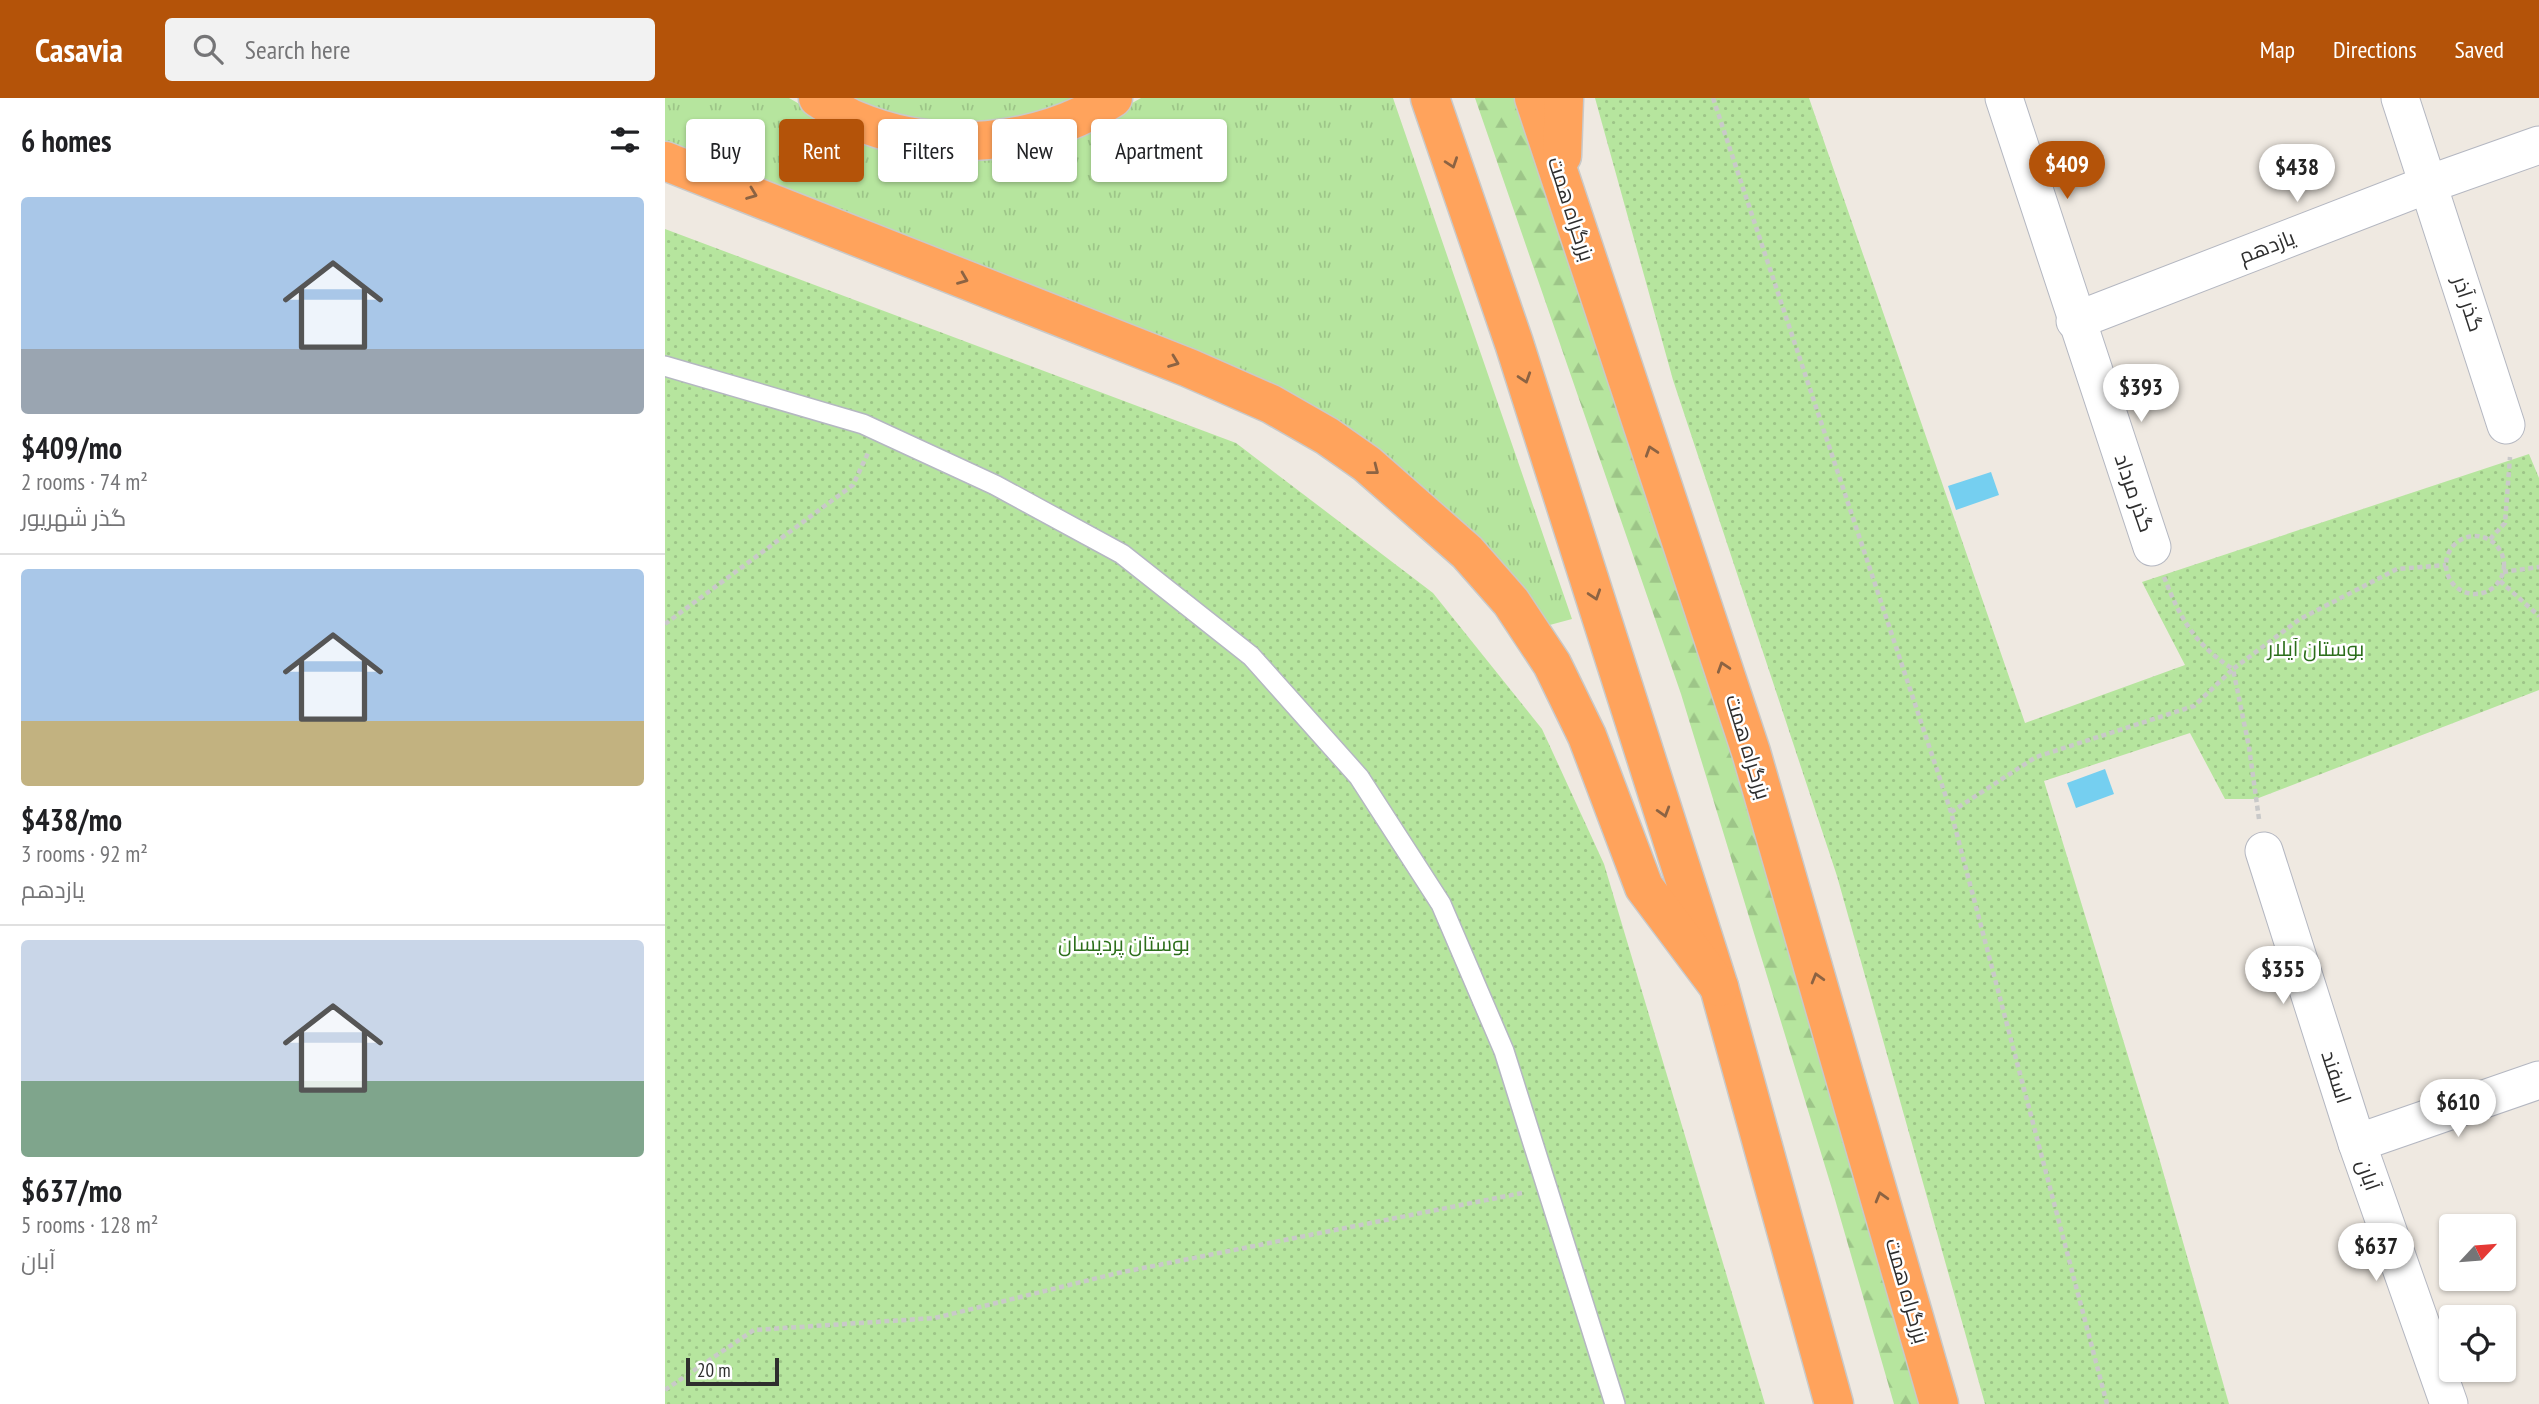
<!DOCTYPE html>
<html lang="en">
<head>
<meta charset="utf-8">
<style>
  :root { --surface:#fff; --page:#f2f2f2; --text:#202124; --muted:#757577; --line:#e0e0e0; --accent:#b45309 }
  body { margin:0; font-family:"PT Sans Narrow",Cairo,sans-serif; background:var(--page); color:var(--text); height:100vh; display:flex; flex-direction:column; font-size:26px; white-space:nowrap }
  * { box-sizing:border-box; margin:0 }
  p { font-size:23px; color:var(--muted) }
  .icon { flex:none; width:38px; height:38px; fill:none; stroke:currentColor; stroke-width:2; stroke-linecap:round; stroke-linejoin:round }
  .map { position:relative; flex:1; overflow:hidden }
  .drawer { display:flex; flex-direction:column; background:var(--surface); width:665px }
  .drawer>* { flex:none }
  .top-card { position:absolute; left:21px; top:21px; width:665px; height:63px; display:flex; gap:14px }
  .needle { width:46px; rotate:64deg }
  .tools { position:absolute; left:1774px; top:1116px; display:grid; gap:14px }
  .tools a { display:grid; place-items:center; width:77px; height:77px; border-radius:7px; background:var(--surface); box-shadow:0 2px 5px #0004; font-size:35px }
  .scale { position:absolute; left:21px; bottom:18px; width:93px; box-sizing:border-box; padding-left:7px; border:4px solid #2e2e2e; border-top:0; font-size:19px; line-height:24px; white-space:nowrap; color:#2e2e2e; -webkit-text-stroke:5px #fff; paint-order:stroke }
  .price { position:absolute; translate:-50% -60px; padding:0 16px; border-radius:24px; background:#fff; color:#222; font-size:23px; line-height:46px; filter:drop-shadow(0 2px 4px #0008) }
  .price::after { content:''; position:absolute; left:50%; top:42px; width:21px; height:16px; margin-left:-10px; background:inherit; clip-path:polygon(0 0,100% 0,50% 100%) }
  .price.current { background:var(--accent); color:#fff }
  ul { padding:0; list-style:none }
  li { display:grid; align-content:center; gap:14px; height:371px; padding:0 21px }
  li+li { border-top:2px solid var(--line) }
  li span { display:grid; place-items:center; height:217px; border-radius:7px; color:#555 }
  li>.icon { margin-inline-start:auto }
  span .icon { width:126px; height:126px; fill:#fffc; stroke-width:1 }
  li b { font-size:30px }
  h2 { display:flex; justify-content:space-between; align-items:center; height:84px; padding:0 21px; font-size:30px }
  .chip { padding:0 24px; border-radius:7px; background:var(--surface); box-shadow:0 2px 5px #0004; font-size:24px; line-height:63px }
  .chip.current { background:var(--accent); color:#fff }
  header { display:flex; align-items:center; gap:42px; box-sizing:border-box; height:98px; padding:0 35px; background:var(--accent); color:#fff }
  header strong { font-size:33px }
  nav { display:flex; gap:38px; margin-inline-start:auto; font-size:24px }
  .search { width:490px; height:63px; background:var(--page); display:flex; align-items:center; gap:18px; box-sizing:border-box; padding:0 24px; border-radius:7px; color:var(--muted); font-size:26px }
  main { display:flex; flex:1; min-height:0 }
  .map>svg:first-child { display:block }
</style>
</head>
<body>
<header>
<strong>Casavia</strong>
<div class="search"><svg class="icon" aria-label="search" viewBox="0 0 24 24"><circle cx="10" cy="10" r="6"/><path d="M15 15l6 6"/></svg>Search here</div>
<nav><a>Map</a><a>Directions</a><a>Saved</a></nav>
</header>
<main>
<section class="drawer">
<h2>6 homes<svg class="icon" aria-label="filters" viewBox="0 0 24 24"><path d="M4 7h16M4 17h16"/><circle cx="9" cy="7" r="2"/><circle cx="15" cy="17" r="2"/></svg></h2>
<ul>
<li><span style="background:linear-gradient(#a9c7e8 70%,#9aa5b1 0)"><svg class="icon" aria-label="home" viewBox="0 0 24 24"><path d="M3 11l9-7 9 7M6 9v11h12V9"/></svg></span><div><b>$409/mo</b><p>2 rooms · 74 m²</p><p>گذر شهریور</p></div></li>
<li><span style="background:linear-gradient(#a9c7e8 70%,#c2b280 0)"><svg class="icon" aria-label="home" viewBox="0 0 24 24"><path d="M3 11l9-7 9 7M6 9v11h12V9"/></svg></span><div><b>$438/mo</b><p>3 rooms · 92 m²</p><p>یازدهم</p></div></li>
<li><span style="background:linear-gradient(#c9d6e8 65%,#7fa58c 0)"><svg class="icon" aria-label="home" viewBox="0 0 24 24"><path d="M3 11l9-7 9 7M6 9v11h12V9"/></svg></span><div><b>$637/mo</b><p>5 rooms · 128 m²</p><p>آبان</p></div></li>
</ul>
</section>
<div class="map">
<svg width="1874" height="1306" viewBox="0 0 1874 1306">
  <defs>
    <pattern id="grass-tufts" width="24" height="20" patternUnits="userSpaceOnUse" patternTransform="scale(1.75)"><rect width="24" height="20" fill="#b6e59e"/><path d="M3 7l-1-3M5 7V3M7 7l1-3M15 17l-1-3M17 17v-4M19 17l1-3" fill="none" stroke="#9dc588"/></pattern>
    <pattern id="forest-firs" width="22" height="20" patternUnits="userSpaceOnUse" patternTransform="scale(1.75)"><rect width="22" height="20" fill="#b6e59e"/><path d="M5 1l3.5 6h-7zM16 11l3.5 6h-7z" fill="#9dc588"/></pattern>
    <pattern id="park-dots" width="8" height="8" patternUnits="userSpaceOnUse" patternTransform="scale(1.75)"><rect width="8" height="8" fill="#b6e59e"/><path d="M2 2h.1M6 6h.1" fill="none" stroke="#9dc588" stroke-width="1.8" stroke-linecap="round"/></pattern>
  </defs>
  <rect width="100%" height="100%" fill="#efe9e1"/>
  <g fill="url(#grass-tufts)">
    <path d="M0,0H124L183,34L425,29L476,0H728L907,521L881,528L802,429L729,364L0,45Z"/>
    <path d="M182,0H417L343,28L235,21Z"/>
  </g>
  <path fill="url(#forest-firs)" d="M810,0H851L1116,797L1260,1306H1229L1167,1091L1016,596Z"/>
  <g fill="url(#park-dots)">
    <path d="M930,0H1144L1360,625L1520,567L1477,484L1864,356L1874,380V592L1591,701H1560L1525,635L1379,683L1493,1056L1564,1306H1320L1172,778L1008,282Z"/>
    <path d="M0,131L571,345L768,495L877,631L939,766L1100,1306H0Z"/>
  </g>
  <g fill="#75cff0">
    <path d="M1326,374L1334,397L1291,412L1283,388Z"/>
    <path d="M1440,671L1449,696L1411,710L1402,685Z"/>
  </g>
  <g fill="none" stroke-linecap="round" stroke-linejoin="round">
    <g stroke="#b4b7c1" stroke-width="22">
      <path id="lane" d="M0,268L198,326L330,387L457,456L586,558L694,679L776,806L839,953L950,1306"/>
    </g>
    <g stroke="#b4b7c1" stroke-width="39">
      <g id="street">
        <path d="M1339,0L1487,449"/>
        <path d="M1735,0L1841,327"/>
        <path d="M1410,223L1764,86L1874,47"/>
        <path d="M1599,753L1692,1045L1784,1306"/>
        <path d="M1692,1045L1874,982"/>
      </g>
    </g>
    <g stroke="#c9c9c9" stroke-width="41">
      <g id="highway">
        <path d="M153,0C165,7 177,17 190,22C273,57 374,48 448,0"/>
        <path d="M765,0L849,245L1054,889L1169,1306"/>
        <path d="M869,0L1086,654L1274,1306"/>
        <path d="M897,58L899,0"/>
        <path d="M0,63L524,270L606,306L662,338L702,366L802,454L846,504L887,566L922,638L979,789L1054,889"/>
      </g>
    </g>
    <g stroke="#c9c9c9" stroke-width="4.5" stroke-dasharray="5 3.5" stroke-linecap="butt">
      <path d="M1048,0L1286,714L1442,1306"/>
      <circle cx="1810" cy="467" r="29"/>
      <path d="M1825,441L1840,425L1845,359"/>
      <path d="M1838,474L1874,469"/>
      <path d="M1835,483L1874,518"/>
      <path d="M0,526L188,387L203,355"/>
      <path d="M1286,714L1371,659L1529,608L1568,571C1529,546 1515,520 1499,479"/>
      <path d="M1594,721L1584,649L1568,571L1635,521L1732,471L1781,467"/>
      <path d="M0,1292L89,1232L270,1220L453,1175L857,1095"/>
    </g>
    <use href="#lane" stroke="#fff" stroke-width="19"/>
    <use href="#street" stroke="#fff" stroke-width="37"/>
    <use href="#highway" stroke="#ffa35c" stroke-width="38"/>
  </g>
  <defs><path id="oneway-chevron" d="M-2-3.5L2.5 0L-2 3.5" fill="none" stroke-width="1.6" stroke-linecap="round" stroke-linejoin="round" transform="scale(1.75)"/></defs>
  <g stroke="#8c6343">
    <use href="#oneway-chevron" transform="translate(787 65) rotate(71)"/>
    <use href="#oneway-chevron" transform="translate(87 96) rotate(21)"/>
    <use href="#oneway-chevron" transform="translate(298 181) rotate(22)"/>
    <use href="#oneway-chevron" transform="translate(509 264) rotate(21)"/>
    <use href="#oneway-chevron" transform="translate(860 280) rotate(72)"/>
    <use href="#oneway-chevron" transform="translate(986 353) rotate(-108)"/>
    <use href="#oneway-chevron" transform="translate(709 372) rotate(38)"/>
    <use href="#oneway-chevron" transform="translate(930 497) rotate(72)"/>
    <use href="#oneway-chevron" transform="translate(1058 569) rotate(-108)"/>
    <use href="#oneway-chevron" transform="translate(999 714) rotate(73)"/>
    <use href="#oneway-chevron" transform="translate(1152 880) rotate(-106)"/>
    <use href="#oneway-chevron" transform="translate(1216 1099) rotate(-106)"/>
  </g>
  <g text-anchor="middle" stroke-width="5" stroke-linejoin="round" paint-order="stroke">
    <g font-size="21" fill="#2e2e2e" stroke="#fff">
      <text transform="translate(906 111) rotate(72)" y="7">بزرگراه همت</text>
      <text transform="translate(1602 149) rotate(-21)" y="7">یازدهم</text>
      <text transform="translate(1803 206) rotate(72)" y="7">گذر آذر</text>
      <text transform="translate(1469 395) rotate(71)" y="7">گذر مرداد</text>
      <text transform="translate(1083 649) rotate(73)" y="7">بزرگراه همت</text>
      <text transform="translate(1671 979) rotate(72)" y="7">اسفند</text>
      <text transform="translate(1703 1077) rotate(71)" y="7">آبان</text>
      <text transform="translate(1242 1193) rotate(74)" y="7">بزرگراه همت</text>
    </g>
    <g font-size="21" fill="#2c6e1b" stroke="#fff">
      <text x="1651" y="558">بوستان آیلار</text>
      <text x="459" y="853">بوستان پردیسان</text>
    </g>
  </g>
</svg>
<div class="tools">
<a><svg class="needle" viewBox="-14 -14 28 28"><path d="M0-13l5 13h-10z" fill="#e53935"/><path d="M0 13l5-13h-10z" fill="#757577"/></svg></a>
<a><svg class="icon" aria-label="locate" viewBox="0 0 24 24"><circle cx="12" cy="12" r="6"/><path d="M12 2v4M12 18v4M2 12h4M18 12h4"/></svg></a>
</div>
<div class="scale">20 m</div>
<b class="price current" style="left:1402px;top:103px">$409</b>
<b class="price" style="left:1632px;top:106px">$438</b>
<b class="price" style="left:1476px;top:326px">$393</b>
<b class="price" style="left:1618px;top:908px">$355</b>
<b class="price" style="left:1793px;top:1041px">$610</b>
<b class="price" style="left:1711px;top:1185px">$637</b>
<div class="top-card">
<a class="chip">Buy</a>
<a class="chip current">Rent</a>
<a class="chip">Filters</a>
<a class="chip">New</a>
<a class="chip">Apartment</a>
</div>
</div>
</main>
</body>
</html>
